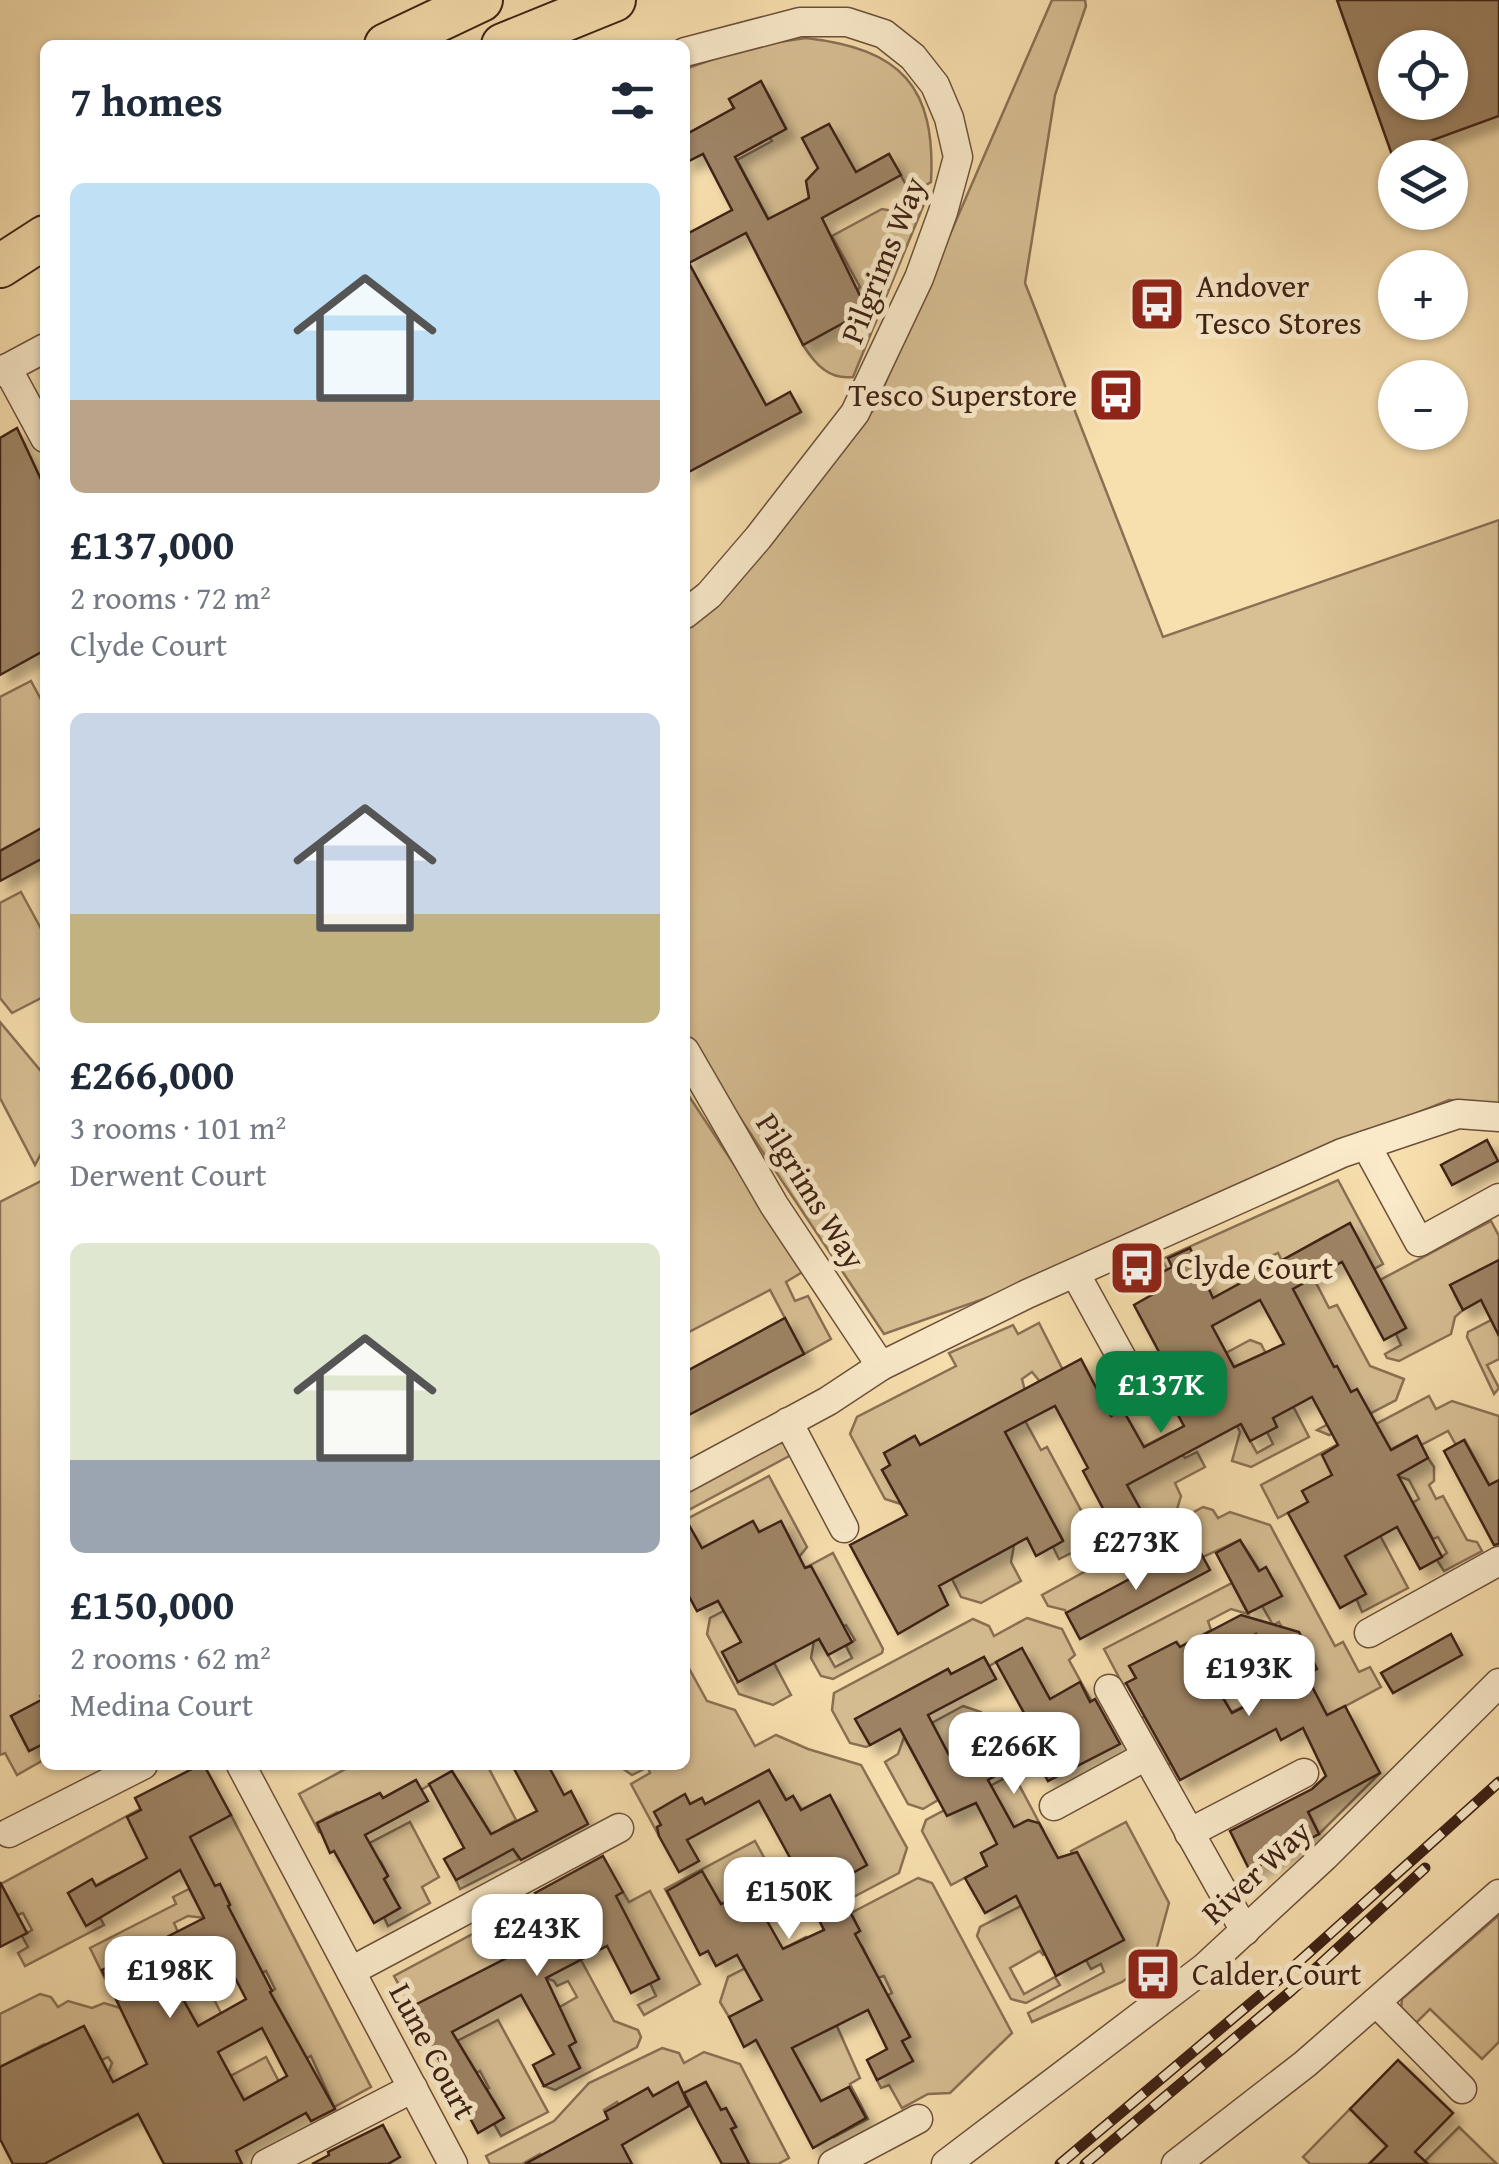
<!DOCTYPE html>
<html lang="en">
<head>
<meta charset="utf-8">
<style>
  :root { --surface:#fff; --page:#f6f6f7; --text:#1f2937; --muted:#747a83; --accent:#0b8043 }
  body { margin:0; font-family:"Gentium Book Plus",serif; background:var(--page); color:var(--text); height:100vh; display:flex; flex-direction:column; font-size:38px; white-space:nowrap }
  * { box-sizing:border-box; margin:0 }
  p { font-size:32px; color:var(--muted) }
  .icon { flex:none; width:55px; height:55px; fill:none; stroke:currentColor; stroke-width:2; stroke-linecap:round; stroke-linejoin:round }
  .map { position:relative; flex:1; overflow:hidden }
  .panel { position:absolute; left:40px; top:40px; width:650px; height:1730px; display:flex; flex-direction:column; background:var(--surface); border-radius:15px; box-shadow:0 2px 8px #0004 }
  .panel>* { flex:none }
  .buttons { position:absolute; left:1378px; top:30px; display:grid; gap:20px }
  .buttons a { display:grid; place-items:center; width:90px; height:90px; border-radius:50%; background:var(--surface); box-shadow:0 2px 8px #0004; font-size:50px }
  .price { position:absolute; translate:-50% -85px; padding:0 22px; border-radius:20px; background:#fff; color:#222; font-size:32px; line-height:65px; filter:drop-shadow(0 2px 5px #0008) }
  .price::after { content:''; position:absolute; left:50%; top:60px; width:30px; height:22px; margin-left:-15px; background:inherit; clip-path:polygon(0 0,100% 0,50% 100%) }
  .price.current { background:var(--accent); color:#fff }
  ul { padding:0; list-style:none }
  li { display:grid; align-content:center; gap:20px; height:530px; padding:0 30px }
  li span { display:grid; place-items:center; height:310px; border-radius:15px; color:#555 }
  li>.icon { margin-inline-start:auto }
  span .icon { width:180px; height:180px; fill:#fffc; stroke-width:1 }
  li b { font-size:42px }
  h2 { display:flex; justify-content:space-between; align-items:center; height:120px; padding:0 30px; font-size:42px }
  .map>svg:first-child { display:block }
</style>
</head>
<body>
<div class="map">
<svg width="1499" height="2164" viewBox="0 0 1499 2164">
  <defs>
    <filter id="shadow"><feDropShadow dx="9" dy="9" stdDeviation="5" flood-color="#0004"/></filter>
  </defs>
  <rect width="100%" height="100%" fill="#f8dfae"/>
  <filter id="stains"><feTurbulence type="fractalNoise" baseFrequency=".002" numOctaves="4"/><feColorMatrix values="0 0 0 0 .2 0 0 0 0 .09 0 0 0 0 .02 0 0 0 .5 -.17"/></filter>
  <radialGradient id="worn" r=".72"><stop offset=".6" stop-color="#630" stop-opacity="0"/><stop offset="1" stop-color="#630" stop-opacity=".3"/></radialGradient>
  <g fill="#d8bf94" stroke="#8a7054" stroke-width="2.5">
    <path d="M1052,0H1085L1086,6L1055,95L1025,283L1163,637L1499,520V1104L1449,1100L1290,1164L1020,1286L884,1334L685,1035V631L874,409Z"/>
    <path d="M806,38C901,49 936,86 931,182L911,194L889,154L796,205L814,238L786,252L737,160L772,141L768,135L786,128L761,82L729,99L734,109L685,135V69L751,46Z"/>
    <path d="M929,192L853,377C829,380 815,364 803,345L860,287L832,236L882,209L893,211Z"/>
    <path d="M31,681L45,707V827L0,851V697Z"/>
    <path d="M21,892L45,936V996L12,1013L0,998V903Z"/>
    <path d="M0,1022L45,1076V1146L35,1165L0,1098Z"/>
    <path d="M685,1090L804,1271L786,1282L795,1301L808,1296L831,1339L804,1354L770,1290L685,1334Z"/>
    <path d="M45,1174V1693L40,1696L45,1705H33L11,1716L29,1751L45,1743V1759L17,1775L5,1753L0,1755V1202L41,1181Z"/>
    <path d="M1338,1180L1383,1264L1374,1269L1327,1235L1282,1261L1278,1253L1266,1259L1275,1277L1170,1323L1147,1279L1167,1269L1162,1259Z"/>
    <path d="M1491,1221L1499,1236V1260L1455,1295L1463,1310L1455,1317L1451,1334L1399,1361L1387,1358L1385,1354L1401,1345L1396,1334L1406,1328L1380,1280Z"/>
    <path d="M1311,1273L1329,1308L1337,1305L1370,1366L1404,1379L1396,1400L1329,1435L1317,1430L1343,1416L1332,1369L1282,1289Z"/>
    <path d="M1499,1316V1359L1487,1365L1499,1388L1494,1394L1467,1337L1468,1332Z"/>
    <path d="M1039,1323L1067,1378L1046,1389L1032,1372L1022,1379L1027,1399L920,1445L914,1436L898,1445L904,1458L882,1470L901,1504L885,1499L850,1434L857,1417L956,1366L949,1353L1013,1325L1018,1334Z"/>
    <path d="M1250,1340L1261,1344L1309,1437L1251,1467L1232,1461L1240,1432L1237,1426L1241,1424L1257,1453L1273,1444L1267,1432L1273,1418L1279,1414L1243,1384L1226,1353Z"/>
    <path d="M1178,1379L1200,1400L1178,1441L1172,1432L1145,1446L1157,1468L1182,1454L1185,1458L1197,1452L1205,1467L1175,1483L1181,1496L1177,1509L1140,1529L1136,1525L1116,1537L1107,1533L1142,1513L1093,1425Z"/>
    <path d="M1429,1396L1436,1409L1452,1401L1499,1416V1492L1489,1485L1465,1440L1456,1445L1448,1431L1421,1445L1416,1436L1384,1453L1343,1462L1330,1470L1337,1485L1303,1492L1308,1502L1278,1518L1261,1485Z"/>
    <path d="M1023,1417L1041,1450L1047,1447L1097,1540L1059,1559L1053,1547L1063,1540L1054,1524L1042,1530L1020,1461L1008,1438L993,1434Z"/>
    <path d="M775,1443H785L791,1455L685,1512V1489Z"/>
    <path d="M1428,1458L1434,1467V1481L1429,1485L1436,1499L1443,1496L1467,1540L1477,1542L1482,1551L1444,1571L1437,1560L1447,1553L1438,1537L1433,1539L1415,1507L1403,1508L1419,1499L1409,1480L1395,1475Z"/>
    <path d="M769,1476L807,1547L799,1557L781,1522L759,1532L753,1522L694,1555L685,1520Z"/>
    <path d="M1203,1507L1213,1510L1218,1518L1230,1512L1270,1525L1335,1646L1343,1642L1359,1672L1370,1667L1381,1687L1321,1719C1314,1684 1296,1653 1279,1622L1273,1625L1262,1606L1281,1595L1273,1580L1262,1586L1258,1568L1240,1540L1203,1557L1198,1548L1102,1605L1097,1596L1079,1606L1071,1622L1065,1610L1048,1606L1042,1595Z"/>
    <path d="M1375,1526L1408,1588L1362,1612L1335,1549Z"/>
    <path d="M1014,1545L1011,1562L1021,1581L981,1603L961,1597L952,1579Z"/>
    <path d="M833,1553L883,1649L882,1653L833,1679L821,1676L811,1658L814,1641L819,1639L835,1667L852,1658L846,1646L855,1640L846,1625L833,1631L805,1568Z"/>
    <path d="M1232,1583L1248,1614L1231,1609L1208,1621L1211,1630L1180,1647L1177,1642L1130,1666L1136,1678L1123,1685L1104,1649Z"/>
    <path d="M773,1585L738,1682L774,1663L791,1695L773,1705L739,1694L707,1634L710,1618Z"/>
    <path d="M1027,1618L1062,1629L1075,1655L1069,1660L1105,1726L1061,1749L1039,1679L1029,1661L1013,1653L989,1666L984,1657L951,1674L948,1669L900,1695L891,1712L885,1703L856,1719L870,1745L866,1747L850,1743L832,1710L834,1693L973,1619L989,1626L994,1636Z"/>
    <path d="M1256,1634L1295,1707C1281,1706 1260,1701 1248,1705C1213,1715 1196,1750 1166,1766L1140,1719L1219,1675L1236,1676L1243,1688L1255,1683L1245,1663L1254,1647L1250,1637Z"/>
    <path d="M685,1661L707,1701L735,1710L755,1746L776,1735L808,1749L861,1765L907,1848L899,1873L840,1904L831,1886L844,1876L793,1796L786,1800L769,1770L705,1804L701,1798L690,1804L685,1795L668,1804L671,1819L657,1827L659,1836L631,1784L650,1773L648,1767L632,1775L619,1766L685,1765Z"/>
    <path d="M963,1706L981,1712L1007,1764L966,1786L928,1725Z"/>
    <path d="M904,1737L938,1800L923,1809L908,1804L885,1762L898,1754Z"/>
    <path d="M353,1765H487L516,1820L502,1828L519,1859L460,1889L456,1880L492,1860L490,1834L452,1771L421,1790L416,1780L383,1798L379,1793L342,1819L337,1812L318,1822L321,1830L319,1832L299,1794Z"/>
    <path d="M1380,1773L1319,1834L1308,1811Z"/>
    <path d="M1007,1777L1017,1781L1042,1828L1029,1820L1023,1822L1021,1830L1025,1837L981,1853L987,1866L951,1885L922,1831L926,1820Z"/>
    <path d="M140,1809L162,1851L231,1815L371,2087L334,2107L311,2056L301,2061L265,1995L275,1989L266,1971L257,1975C255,1948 239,1930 220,1910L230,1904L220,1884L210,1889L194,1846L113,1876L86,1891L104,1925L25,1966L18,1953L28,1947L22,1936L32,1930L23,1913L17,1915L1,1884Z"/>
    <path d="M410,1822L439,1877L422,1887L430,1903L388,1926L384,1917L400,1908L384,1879L388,1876L381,1862L362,1847Z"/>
    <path d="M1126,1822L1169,1903L1154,1958L1122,1982L1032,2022L1028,2013L1104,1972L1101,1964L1091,1969L1086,1960L1087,1882L1071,1851Z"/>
    <path d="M755,1841L766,1861L785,1872L714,1908L719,1919L690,1935L665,1889Z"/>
    <path d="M918,1878L932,1883L1012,2033L950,2093L928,2094L902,2108L889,2085L881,2088L877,2080L912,2061L902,2041L910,2036L894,2007L882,1998L892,1993L884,1976L878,1978L862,1946L850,1936L860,1931L851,1913Z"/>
    <path d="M189,1889L205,1918L188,1916L174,1923L178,1932L127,1994L110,1989L90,1948L176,1904L173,1897Z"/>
    <path d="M650,1891L700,1984L644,2015L638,2005L656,1996L650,1983L659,1978L629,1923L473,1976C451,1986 442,2010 419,2022L394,1976L538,1899L623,1892L629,1902Z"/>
    <path d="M1050,1891L1074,1938L1043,1955L1040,1951L1010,1968L1024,1994L1055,1977L1060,1985L1026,2003L1011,1999L977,1936L980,1927Z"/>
    <path d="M1499,1915V2042L1482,2059L1430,2009L1411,2028L1401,2009L1402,1999Z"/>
    <path d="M806,1937L817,1958L769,1996L729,2017L720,2002L728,1977Z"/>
    <path d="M581,1960L614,2021L638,2030L641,2037L637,2047L555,2090L544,2086L580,2067L569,2046L558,2008L577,1997L568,1981L557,1986L554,1981L546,1978Z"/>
    <path d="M203,1978L221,2013L188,2032L167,1996Z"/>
    <path d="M40,1994L51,1997L58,2007L68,2001L92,2008L104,2003L134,2012L170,2098L120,2124L109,2104L104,2074L109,2071L112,2063L108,2057L94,2064L44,2044L0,2067V2014Z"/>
    <path d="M832,2015L860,2078L850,2084L868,2119L834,2137L816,2103L813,2087L785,2041Z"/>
    <path d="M498,2020L548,2112L501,2136L494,2124L503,2118L494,2101L484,2105L478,2094L489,2088L480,2071L474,2074L457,2041Z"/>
    <path d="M662,2048L679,2053L684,2063L704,2052L740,2064L789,2158L778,2164H749L737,2141L726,2132L736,2126L726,2109L721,2110L705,2082L675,2098L653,2097L648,2088L620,2106L617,2102L604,2110L613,2128C585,2133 559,2137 546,2164L540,2154L522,2164H490L486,2156L554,2121L589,2083Z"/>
    <path d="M266,2057L287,2097L261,2090L247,2098L257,2118L204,2090Z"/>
    <path d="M1350,2109L1388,2146L1369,2164H1310L1303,2157Z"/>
    <path d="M1459,2127L1497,2164H1428L1425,2161Z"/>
  </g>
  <g fill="#9e8465" stroke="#3d2115" stroke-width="2.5" fill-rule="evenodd" filter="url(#shadow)">
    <path d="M1337,0H1499V116L1392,155ZM1395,48H1450V102H1395Z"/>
    <path d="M761,81L786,129L735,157L768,219L809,198L806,181L818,168L802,138L829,124L856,172L889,154L901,175L822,218L867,310L803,345L746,233L689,263L766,405L790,392L801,412L685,474V235L732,210L703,154L685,163V135L734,108L729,99Z"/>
    <path d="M17,428L45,488V650L0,675V438Z"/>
    <path d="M45,826V857L0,881V851Z"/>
    <path d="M1487,1140L1498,1161L1452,1185L1441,1165Z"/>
    <path d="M1350,1223L1406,1328L1384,1340L1342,1262L1293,1289L1334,1367L1337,1366L1351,1392L1357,1389L1391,1450L1417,1436L1428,1458L1398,1475L1442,1557L1420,1569L1397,1527L1345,1556L1366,1594L1340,1608L1288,1513L1308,1502L1302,1491L1332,1475L1322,1455L1338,1445L1312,1397L1273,1418L1277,1427L1250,1441L1241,1424L1127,1485L1143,1514L1114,1529L1083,1471L1088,1468L1055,1406L1005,1432L1063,1541L1036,1556L1027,1538L939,1586L948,1605L898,1634L850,1545L907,1515L882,1470L890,1465L884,1453L915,1436L920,1445L1081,1359L1111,1416L1123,1410L1144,1447L1184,1426L1163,1388L1175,1382L1134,1305L1155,1293L1148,1280L1172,1267L1168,1258L1190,1248L1213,1298ZM1260,1300L1284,1344L1234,1367L1212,1326Z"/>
    <path d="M1499,1260V1336L1481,1300L1463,1310L1450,1285Z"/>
    <path d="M785,1318L804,1354L685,1417V1372Z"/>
    <path d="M1464,1440L1489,1485L1499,1480V1544L1494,1545L1444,1451Z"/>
    <path d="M685,1518L702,1548L753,1521L759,1532L781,1521L805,1568L811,1566L852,1642L828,1655L819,1639L738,1682L722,1652L741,1642L718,1601L697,1611L685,1589Z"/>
    <path d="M1240,1540L1259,1571L1266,1567L1282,1596L1248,1613L1216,1553Z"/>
    <path d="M1198,1548L1210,1570L1080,1639L1066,1613L1165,1560L1168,1564Z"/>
    <path d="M1241,1615L1299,1632L1317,1669L1306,1675L1327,1715L1345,1706L1380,1773L1308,1812L1319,1834L1250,1871L1230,1831L1312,1789L1326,1776L1303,1728L1281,1740L1276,1729L1180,1780L1126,1683L1136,1678L1129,1666L1176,1642L1180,1647ZM1256,1634L1284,1686L1232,1713L1202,1663Z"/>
    <path d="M1451,1634L1462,1655L1393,1693L1381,1673Z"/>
    <path d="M1022,1648L1050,1699L1080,1682L1090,1702L1095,1699L1120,1744L1048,1781L1034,1755L988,1780L1014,1827L1028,1820L1039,1823L1058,1858L1077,1852L1124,1940L1056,1976L1016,1896L985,1913L965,1878L987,1866L981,1853L997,1844L976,1803L947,1816L900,1729L870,1745L855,1719L948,1669L951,1674L984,1657L996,1679L928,1715L949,1755L1024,1713L996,1662Z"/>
    <path d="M45,1698V1743L29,1751L11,1716Z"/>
    <path d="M200,1765H204L231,1815L190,1837L215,1886L220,1884L230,1905L228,1906L272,1991L270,1992L335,2109L311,2121L306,2113L236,2151L242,2164H164L138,2114L44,2164H13L0,2139V2067L84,2026L113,2082L147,2064L102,1970L204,1918L180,1870L86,1926L68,1893L92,1879L96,1886L147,1858L127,1817L141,1810L135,1798ZM218,1945L246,1999L198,2026L168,1972ZM262,2028L287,2076L244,2100L218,2052Z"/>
    <path d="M512,1765H548L564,1795L571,1791L588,1824L521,1860L513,1849L456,1880L444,1859L464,1848L429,1784L452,1771L491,1834L537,1811Z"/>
    <path d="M769,1770L786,1800L793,1796L801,1810L830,1795L867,1865L835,1883L860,1931L855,1934L910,2037L902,2041L913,2061L877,2080L867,2060L887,2049L868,2010L792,2048L821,2101L849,2087L866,2118L813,2148L756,2040L744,2047L729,2017L762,2000L737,1955L716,1966L708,1951L700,1955L667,1891L702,1871L721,1904L795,1867L759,1801L687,1840L699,1861L679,1872L659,1836L657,1827L661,1825L654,1812L685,1794L690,1804L702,1798L705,1804ZM803,1889L824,1930L783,1949L762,1912Z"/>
    <path d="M416,1780L428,1801L365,1835L388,1876L384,1879L400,1908L374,1923L334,1851L330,1853L317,1823L380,1793L383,1798Z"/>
    <path d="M603,1856L623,1892L616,1896L659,1979L631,1993L607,1946L546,1978L576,2042L569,2046L580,2068L544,2086L533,2065L554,2054L521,1995L452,2032L504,2118L478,2133L411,2007L530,1946L513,1913L538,1900L535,1893Z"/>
    <path d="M0,1882L27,1933L0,1947Z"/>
    <path d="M1398,2060L1453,2113L1415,2152L1428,2164H1369L1387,2146L1350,2109Z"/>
    <path d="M678,2082L689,2106L622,2145L632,2164H525L608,2119L605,2112L648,2088L653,2096Z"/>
    <path d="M706,2082L721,2110L726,2108L736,2127L731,2129L749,2164H722L699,2122L684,2093Z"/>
    <path d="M383,2125L400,2157L388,2164H312L329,2155L328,2152Z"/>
  </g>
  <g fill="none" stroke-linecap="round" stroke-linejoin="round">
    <g stroke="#6c503b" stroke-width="31">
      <g id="street">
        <path d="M685,52L800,22H847L884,34L913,57L935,85L949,118L958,157L943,212L919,278L855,413L758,538L709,595L685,614"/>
        <path d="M7,368L45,438"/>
        <path d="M0,372L45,348"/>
        <path d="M685,1051L774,1205L881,1366"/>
        <path d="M1366,1145L1419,1242L1499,1198"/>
        <path d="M1075,1273L1135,1382"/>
        <path d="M788,1422L844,1528"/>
        <path d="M685,1478L828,1401L881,1366L1027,1294L1342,1153L1458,1114L1499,1117"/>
        <path d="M1369,1633L1499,1561"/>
        <path d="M1109,1689L1245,1931"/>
        <path d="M241,1765L453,2164"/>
        <path d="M1054,1806L1146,1756"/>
        <path d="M9,1833L143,1765"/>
        <path d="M1189,1833L1304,1773"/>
        <path d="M351,1971L619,1828"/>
        <path d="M1376,2002L1462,2089"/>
        <path d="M266,2164L413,2088"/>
        <path d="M833,2164L918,2119"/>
        <path d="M946,2164L1204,1968L1325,1856L1499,1683"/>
        <path d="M1176,2164L1305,2064L1499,1894"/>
      </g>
    </g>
    <g stroke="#3d2115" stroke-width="46">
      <g id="primary">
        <path d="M386,45L481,0"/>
        <path d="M503,45L614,0"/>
        <path d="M0,266L45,237"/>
      </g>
    </g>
    <use href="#street" stroke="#faeaca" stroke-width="28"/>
    <use href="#primary" stroke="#f8dfae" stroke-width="42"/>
    <g stroke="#3d2115" stroke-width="11">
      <g id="rail">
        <path d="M1060,2164L1283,1976L1499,1782"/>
        <path d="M1085,2164L1291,1991L1425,1868"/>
      </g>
    </g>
    <use href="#rail" stroke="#faeaca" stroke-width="8" stroke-dasharray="22" stroke-linecap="butt"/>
  </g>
  <defs>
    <g id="bus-square" transform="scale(2.875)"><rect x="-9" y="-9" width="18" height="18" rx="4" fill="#8f2418" stroke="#faeaca"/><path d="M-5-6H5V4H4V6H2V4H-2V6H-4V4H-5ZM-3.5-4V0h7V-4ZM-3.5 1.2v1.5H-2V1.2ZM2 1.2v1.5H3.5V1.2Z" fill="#fff"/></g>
  </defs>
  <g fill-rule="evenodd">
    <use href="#bus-square" x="1157" y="304"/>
    <use href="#bus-square" x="1116" y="395"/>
    <use href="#bus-square" x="1137" y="1268"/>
    <use href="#bus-square" x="1153" y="1974"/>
  </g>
  <g text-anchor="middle" stroke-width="10" stroke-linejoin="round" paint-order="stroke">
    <g font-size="32" fill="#3d2115" stroke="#faeaca">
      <text transform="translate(883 260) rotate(-68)" y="11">Pilgrims Way</text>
      <text transform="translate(811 1191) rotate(58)" y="11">Pilgrims Way</text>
      <text transform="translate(1256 1872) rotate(-43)" y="11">River Way</text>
      <text transform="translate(433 2051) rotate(62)" y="11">Lune Court</text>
    </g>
    <g font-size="32" fill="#3d2115" stroke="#faeaca" text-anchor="start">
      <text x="1196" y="297">Andover<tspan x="1196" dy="37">Tesco Stores</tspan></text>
      <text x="1077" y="406" text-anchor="end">Tesco Superstore</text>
      <text x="1176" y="1279">Clyde Court</text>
      <text x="1192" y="1985">Calder Court</text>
    </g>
  </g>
  <rect width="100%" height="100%" filter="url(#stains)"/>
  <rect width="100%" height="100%" fill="url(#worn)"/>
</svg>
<div class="buttons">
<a><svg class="icon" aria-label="locate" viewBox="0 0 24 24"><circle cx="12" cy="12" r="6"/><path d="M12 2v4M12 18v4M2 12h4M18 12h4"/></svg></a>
<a><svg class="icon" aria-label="layers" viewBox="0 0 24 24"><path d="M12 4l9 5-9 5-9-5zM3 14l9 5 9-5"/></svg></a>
<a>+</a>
<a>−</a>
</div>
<b class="price current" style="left:1161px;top:1436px">£137K</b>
<b class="price" style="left:1136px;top:1593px">£273K</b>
<b class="price" style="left:1249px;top:1719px">£193K</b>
<b class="price" style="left:1014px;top:1797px">£266K</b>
<b class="price" style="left:789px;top:1942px">£150K</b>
<b class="price" style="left:537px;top:1979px">£243K</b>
<b class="price" style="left:170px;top:2021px">£198K</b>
<section class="panel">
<h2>7 homes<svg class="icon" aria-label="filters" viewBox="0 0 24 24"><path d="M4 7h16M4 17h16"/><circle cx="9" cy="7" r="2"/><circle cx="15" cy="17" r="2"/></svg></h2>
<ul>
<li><span style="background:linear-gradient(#bfe0f5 70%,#b9a48a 0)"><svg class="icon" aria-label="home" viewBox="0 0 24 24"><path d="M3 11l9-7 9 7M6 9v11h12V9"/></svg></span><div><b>£137,000</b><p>2 rooms · 72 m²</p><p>Clyde Court</p></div></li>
<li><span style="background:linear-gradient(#c9d6e8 65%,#c2b280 0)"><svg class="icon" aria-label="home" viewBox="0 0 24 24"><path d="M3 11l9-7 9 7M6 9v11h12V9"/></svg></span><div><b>£266,000</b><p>3 rooms · 101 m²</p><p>Derwent Court</p></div></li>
<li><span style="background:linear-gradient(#dfe7d0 70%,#9aa5b1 0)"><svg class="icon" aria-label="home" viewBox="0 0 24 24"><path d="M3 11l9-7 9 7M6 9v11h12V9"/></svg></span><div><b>£150,000</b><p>2 rooms · 62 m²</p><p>Medina Court</p></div></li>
</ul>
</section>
</div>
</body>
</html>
